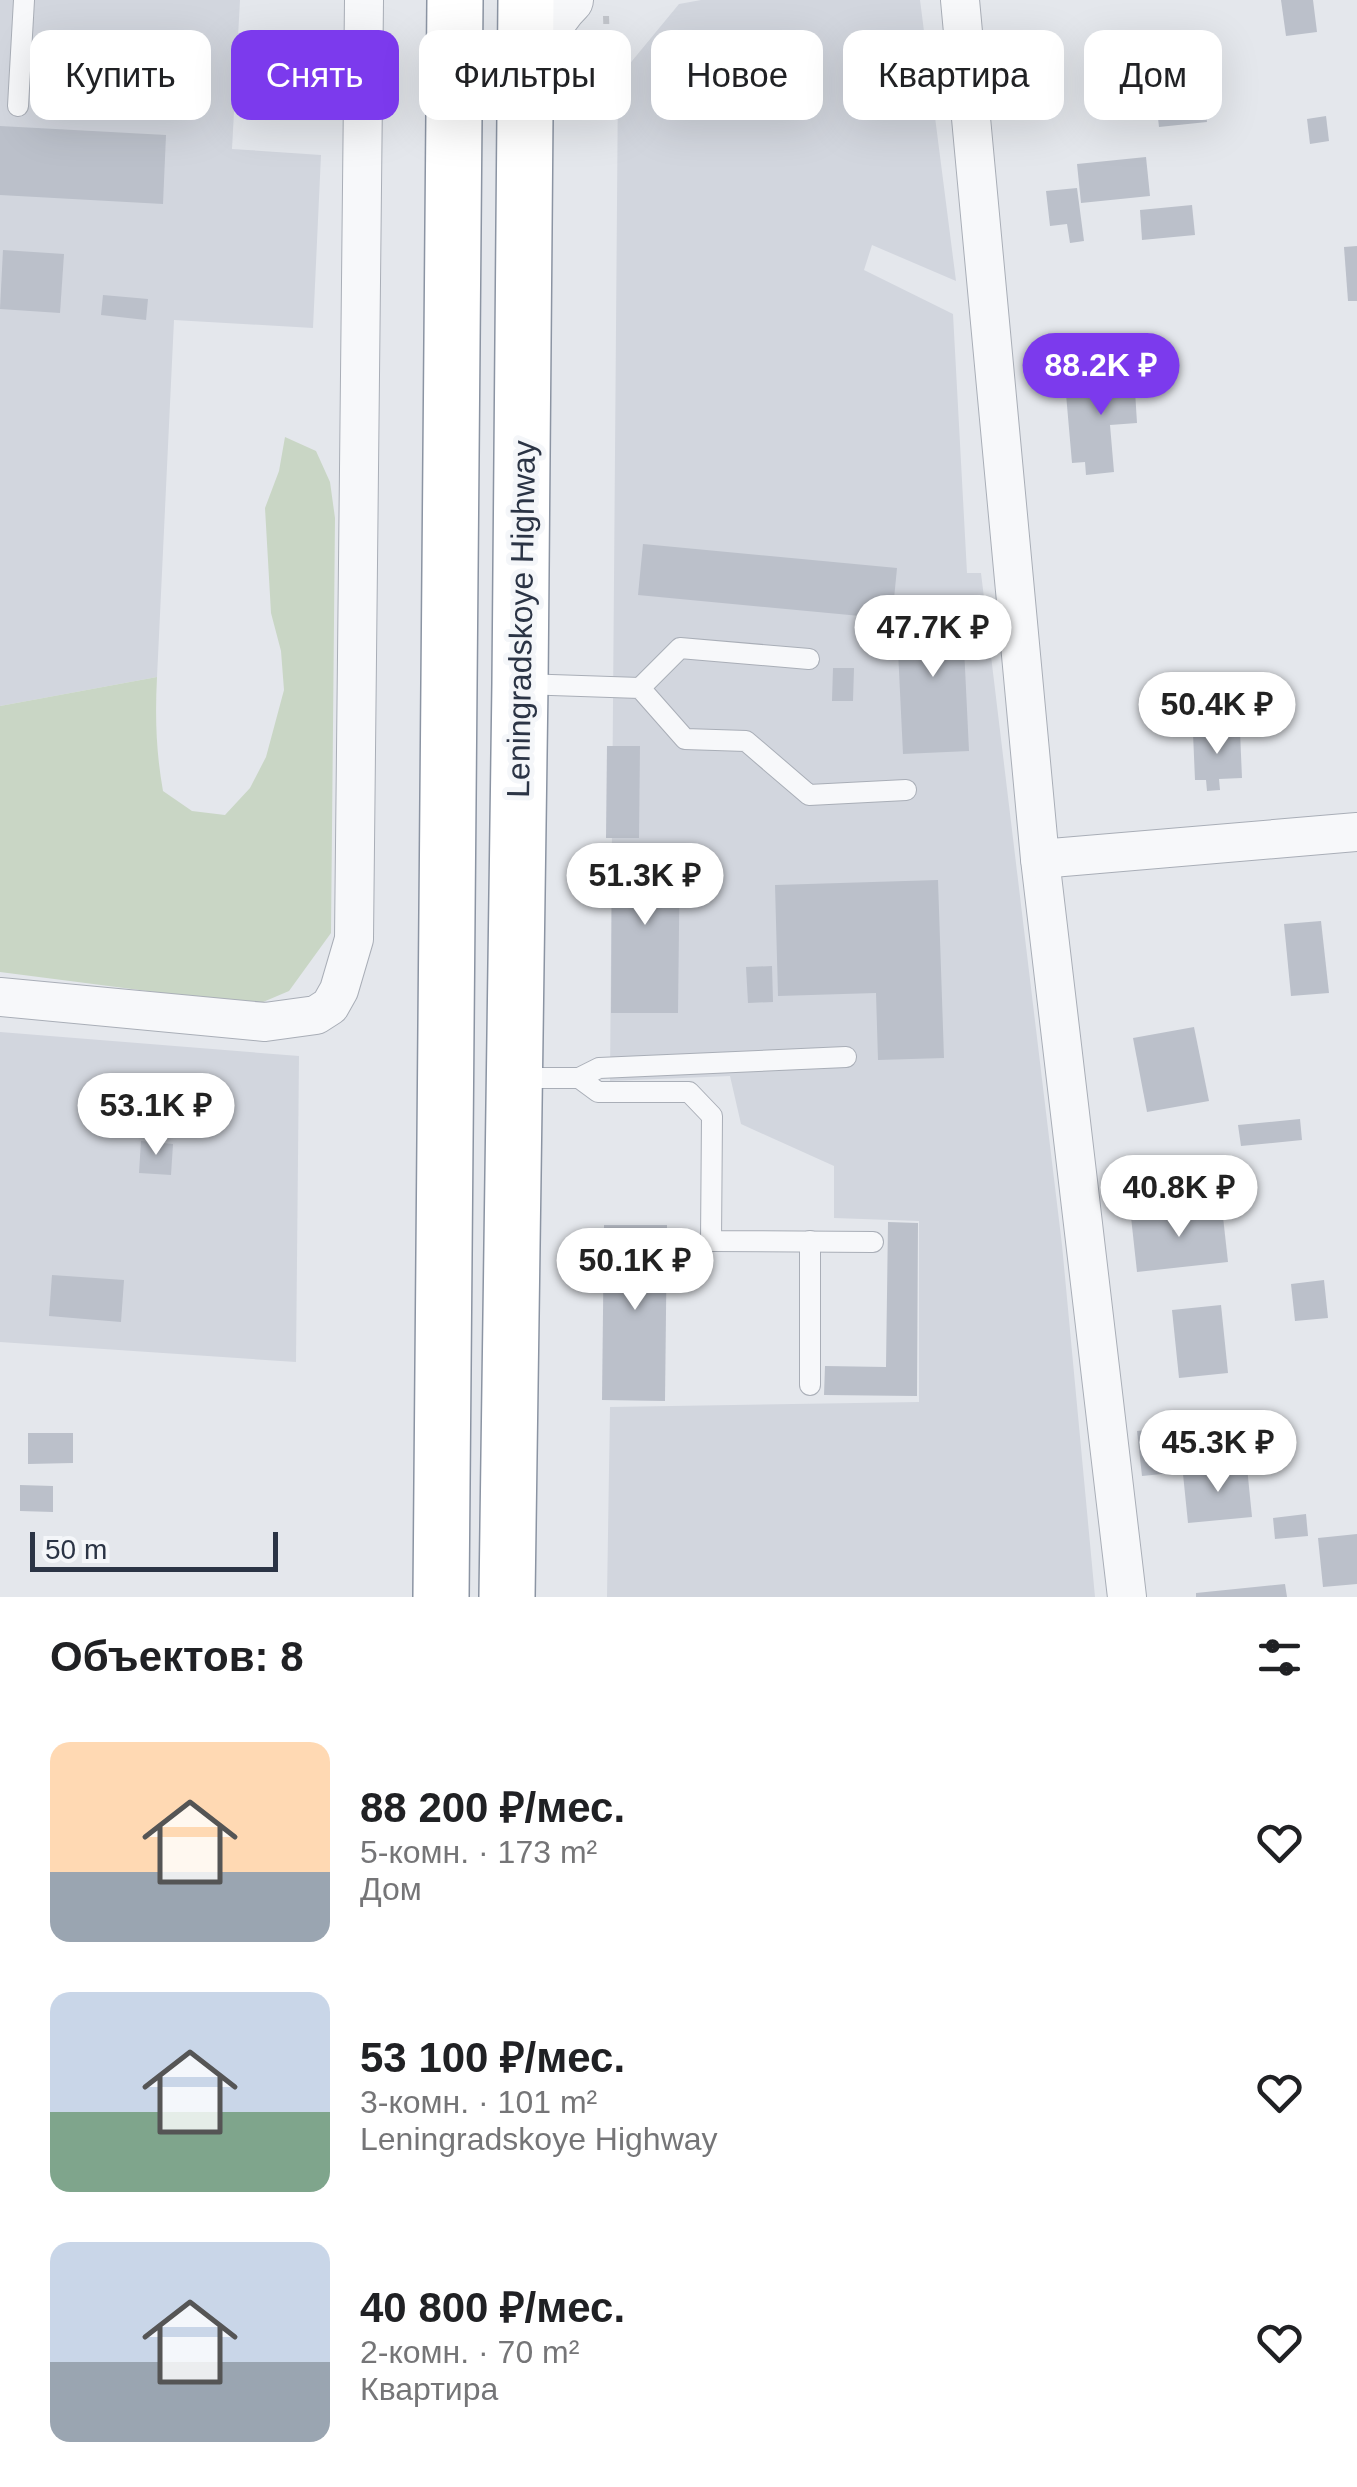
<!DOCTYPE html>
<html lang="ru">
<head>
<meta charset="utf-8">
<style>
  :root { --surface:#fff; --page:#f6f6f6; --text:#202124; --muted:#757577; --accent:#7c3aed }
  body { margin:0; font-family:Helvetica,sans-serif; background:var(--page); color:var(--text); height:100vh; display:flex; flex-direction:column; font-size:38px; white-space:nowrap }
  * { box-sizing:border-box; margin:0 }
  p { font-size:32px; color:var(--muted) }
  .icon { flex:none; width:55px; height:55px; fill:none; stroke:currentColor; stroke-width:2; stroke-linecap:round; stroke-linejoin:round }
  .map { position:relative; height:1597px; overflow:hidden }
  .details { display:flex; flex-direction:column; background:var(--surface); flex:1 }
  .details>* { flex:none }
  .top-card { position:absolute; left:30px; top:30px; width:1298px; height:90px; display:flex; gap:20px }
  .scale { position:absolute; left:30px; bottom:25px; width:248px; box-sizing:border-box; padding-left:10px; border:5px solid #2b3445; border-top:0; font-size:28px; line-height:35px; white-space:nowrap; color:#2b3445; -webkit-text-stroke:8px #f4f6f9; paint-order:stroke }
  .price { position:absolute; translate:-50% -85px; padding:0 22px; border-radius:35px; background:#fff; color:#222; font-size:32px; line-height:65px; filter:drop-shadow(0 2px 5px #0008) }
  .price::after { content:''; position:absolute; left:50%; top:60px; width:30px; height:22px; margin-left:-15px; background:inherit; clip-path:polygon(0 0,100% 0,50% 100%) }
  .price.on { background:var(--accent); color:#fff }
  ul { padding:0; list-style:none }
  li { display:flex; align-items:center; gap:30px; height:250px; padding:0 50px }
  li span { display:grid; place-items:center; flex:none; width:280px; height:200px; border-radius:20px; color:#555 }
  li>.icon { margin-inline-start:auto }
  span .icon { width:120px; height:120px; fill:#fffc; stroke-width:1 }
  li b { font-size:42px }
  h2 { display:flex; justify-content:space-between; align-items:center; height:120px; padding:0 50px; font-size:42px }
  .tag { padding:0 35px; border-radius:20px; background:var(--surface); box-shadow:0 10px 40px #0002; font-size:35px; line-height:90px }
  .tag.on { background:var(--accent); color:#fff }
  .map>svg:first-child { display:block }
</style>
</head>
<body>
<div class="map">
<svg width="1357" height="1597" viewBox="0 0 1357 1597">
  <rect width="100%" height="100%" fill="#e4e7ec"/>
  <g fill="#d2d6de">
    <path d="M0,0H240L232,149L321,155L313,328L174,320L157,677L0,706Z"/>
    <path d="M701,0H920L956,281L872,245L864,270L953,314L967,573H981L1062,1245L1095,1597H607L610,1407L919,1402V1221L834,1218V1166L741,1124L730,1076L610,1081L618,78L679,4Z"/>
    <path d="M0,1032L299,1056L296,1362L0,1342Z"/>
  </g>
  <path fill="#c9d6c5" d="M285,437L316,451L330,482L335,518L331,933L289,991L256,1005L0,972V706L157,677C155,717 156,752 163,791L192,811L225,815L250,788L266,757L284,690L281,651L271,613L265,508L279,471Z"/>
  <g fill="#bbc0ca">
    <path d="M1281,0H1313L1317,32L1286,36Z"/>
    <path d="M1204,95L1207,122L1159,127L1156,100Z"/>
    <path d="M1326,116L1329,141L1310,144L1307,119Z"/>
    <path d="M0,126L166,135L163,204L0,195Z"/>
    <path d="M1146,157L1150,196L1081,203L1077,164Z"/>
    <path d="M1077,188L1084,241L1070,243L1067,224L1050,226L1046,191Z"/>
    <path d="M1192,205L1195,235L1142,240L1140,210Z"/>
    <path d="M1357,246V301H1348L1344,247Z"/>
    <path d="M3,250L64,254L60,313L0,309Z"/>
    <path d="M103,295L148,299L146,320L101,315Z"/>
    <path d="M1146,374L1147,390L1135,391L1137,423L1110,425L1114,472L1086,475L1085,462L1072,463L1066,394L1080,392L1079,381Z"/>
    <path d="M643,544L897,568L892,619L638,595Z"/>
    <path d="M962,606L969,751L903,754L896,609Z"/>
    <path d="M833,668H854L853,701H832Z"/>
    <path d="M1240,731L1242,778L1219,779L1220,790L1207,791L1206,780H1195L1193,733Z"/>
    <path d="M607,746H640L639,838H606Z"/>
    <path d="M612,843H680L678,1013H611Z"/>
    <path d="M938,880L944,1058L878,1060L876,993L778,996L775,885Z"/>
    <path d="M1321,921L1329,993L1291,996L1284,924Z"/>
    <path d="M772,966L773,1002L748,1003L746,967Z"/>
    <path d="M1194,1027L1209,1101L1147,1112L1133,1038Z"/>
    <path d="M1300,1119L1302,1140L1241,1146L1238,1125Z"/>
    <path d="M141,1141L173,1144L171,1175L139,1173Z"/>
    <path d="M1222,1208L1228,1262L1137,1272L1131,1217Z"/>
    <path d="M888,1222L918,1223L917,1396L824,1395L825,1366L886,1367Z"/>
    <path d="M604,1225H667L665,1401L602,1400Z"/>
    <path d="M52,1275L124,1280L121,1322L49,1316Z"/>
    <path d="M1324,1280L1328,1318L1295,1321L1291,1284Z"/>
    <path d="M1221,1305L1228,1373L1179,1378L1172,1310Z"/>
    <path d="M1187,1426L1192,1471L1142,1476L1137,1431Z"/>
    <path d="M28,1433H73V1463L28,1464Z"/>
    <path d="M1247,1467L1252,1517L1188,1523L1183,1474Z"/>
    <path d="M20,1485L53,1486V1512L20,1511Z"/>
    <path d="M1306,1514L1308,1536L1275,1539L1273,1518Z"/>
    <path d="M1357,1534V1584L1323,1587L1318,1538Z"/>
    <path d="M1285,1584L1287,1597H1196V1593Z"/>
  </g>
  <g fill="none" stroke-linecap="round" stroke-linejoin="round">
    <g stroke="#a9aeb7" stroke-width="22">
      <g id="service">
        <path d="M18,106L24,0"/>
        <path d="M522,684L640,688L685,739L746,741L809,795L906,790"/>
        <path d="M640,688L680,648L809,659"/>
        <path d="M516,1078H579L598,1092H689L712,1116L711,1241L873,1242"/>
        <path d="M579,1078L599,1068L846,1057"/>
        <path d="M810,1385V1241"/>
      </g>
    </g>
    <g stroke="#a9aeb7" stroke-width="40">
      <g id="minor">
        <path d="M960,0L1040,859L1127,1597"/>
        <path d="M1040,859L1357,832"/>
        <path d="M0,997L265,1022L316,1015L330,1006L339,990L354,939L364,0"/>
      </g>
    </g>
    <g stroke="#a9aeb7" stroke-width="50">
      <path id="tertiary" d="M531,80C538,50 546,22 569,0"/>
    </g>
    <g stroke="#8b94a3" stroke-width="58">
      <g id="trunk">
        <path d="M441,1597L455,0"/>
        <path d="M507,1597L520,684L526,0"/>
      </g>
    </g>
    <path stroke="#c2c5cb" stroke-width="6" stroke-dasharray="8 8" stroke-linecap="butt" d="M606,16L609,101"/>
    <use href="#service" stroke="#f7f8fa" stroke-width="20"/>
    <use href="#minor" stroke="#f7f8fa" stroke-width="38"/>
    <use href="#tertiary" stroke="#f7f8fa" stroke-width="48"/>
    <use href="#trunk" stroke="#fff" stroke-width="55"/>
  </g>
  <g text-anchor="middle" stroke-width="10" stroke-linejoin="round" paint-order="stroke">
    <g font-size="32" fill="#2b3445" stroke="#f4f6f9">
      <text transform="translate(521 619) rotate(-89)" y="11">Leningradskoye Highway</text>
    </g>
  </g>
</svg>
<div class="scale">50 m</div>
<b class="price on" style="left:1101px;top:418px">88.2K ₽</b>
<b class="price" style="left:933px;top:680px">47.7K ₽</b>
<b class="price" style="left:1217px;top:757px">50.4K ₽</b>
<b class="price" style="left:645px;top:928px">51.3K ₽</b>
<b class="price" style="left:156px;top:1158px">53.1K ₽</b>
<b class="price" style="left:1179px;top:1240px">40.8K ₽</b>
<b class="price" style="left:635px;top:1313px">50.1K ₽</b>
<b class="price" style="left:1218px;top:1495px">45.3K ₽</b>
<div class="top-card">
<a class="tag">Купить</a>
<a class="tag on">Снять</a>
<a class="tag">Фильтры</a>
<a class="tag">Новое</a>
<a class="tag">Квартира</a>
<a class="tag">Дом</a>
</div>
</div>
<section class="details">
<h2>Объектов: 8<svg class="icon" aria-label="filters" viewBox="0 0 24 24"><path d="M4 7h16M4 17h16"/><circle cx="9" cy="7" r="2"/><circle cx="15" cy="17" r="2"/></svg></h2>
<ul>
<li><span style="background:linear-gradient(#ffd9b3 65%,#9aa5b1 0)"><svg class="icon" aria-label="home" viewBox="0 0 24 24"><path d="M3 11l9-7 9 7M6 9v11h12V9"/></svg></span><div><b>88 200 ₽/мес.</b><p>5-комн. · 173 m²</p><p>Дом</p></div><svg class="icon" aria-label="heart" viewBox="0 0 24 24"><path d="M12 20l-8-8c-3-5 5-10 8-4 3-6 11-1 8 4z"/></svg></li>
<li><span style="background:linear-gradient(#c9d6e8 60%,#7fa58c 0)"><svg class="icon" aria-label="home" viewBox="0 0 24 24"><path d="M3 11l9-7 9 7M6 9v11h12V9"/></svg></span><div><b>53 100 ₽/мес.</b><p>3-комн. · 101 m²</p><p>Leningradskoye Highway</p></div><svg class="icon" aria-label="heart" viewBox="0 0 24 24"><path d="M12 20l-8-8c-3-5 5-10 8-4 3-6 11-1 8 4z"/></svg></li>
<li><span style="background:linear-gradient(#c9d6e8 60%,#9aa5b1 0)"><svg class="icon" aria-label="home" viewBox="0 0 24 24"><path d="M3 11l9-7 9 7M6 9v11h12V9"/></svg></span><div><b>40 800 ₽/мес.</b><p>2-комн. · 70 m²</p><p>Квартира</p></div><svg class="icon" aria-label="heart" viewBox="0 0 24 24"><path d="M12 20l-8-8c-3-5 5-10 8-4 3-6 11-1 8 4z"/></svg></li>
</ul>
</section>
</body>
</html>
